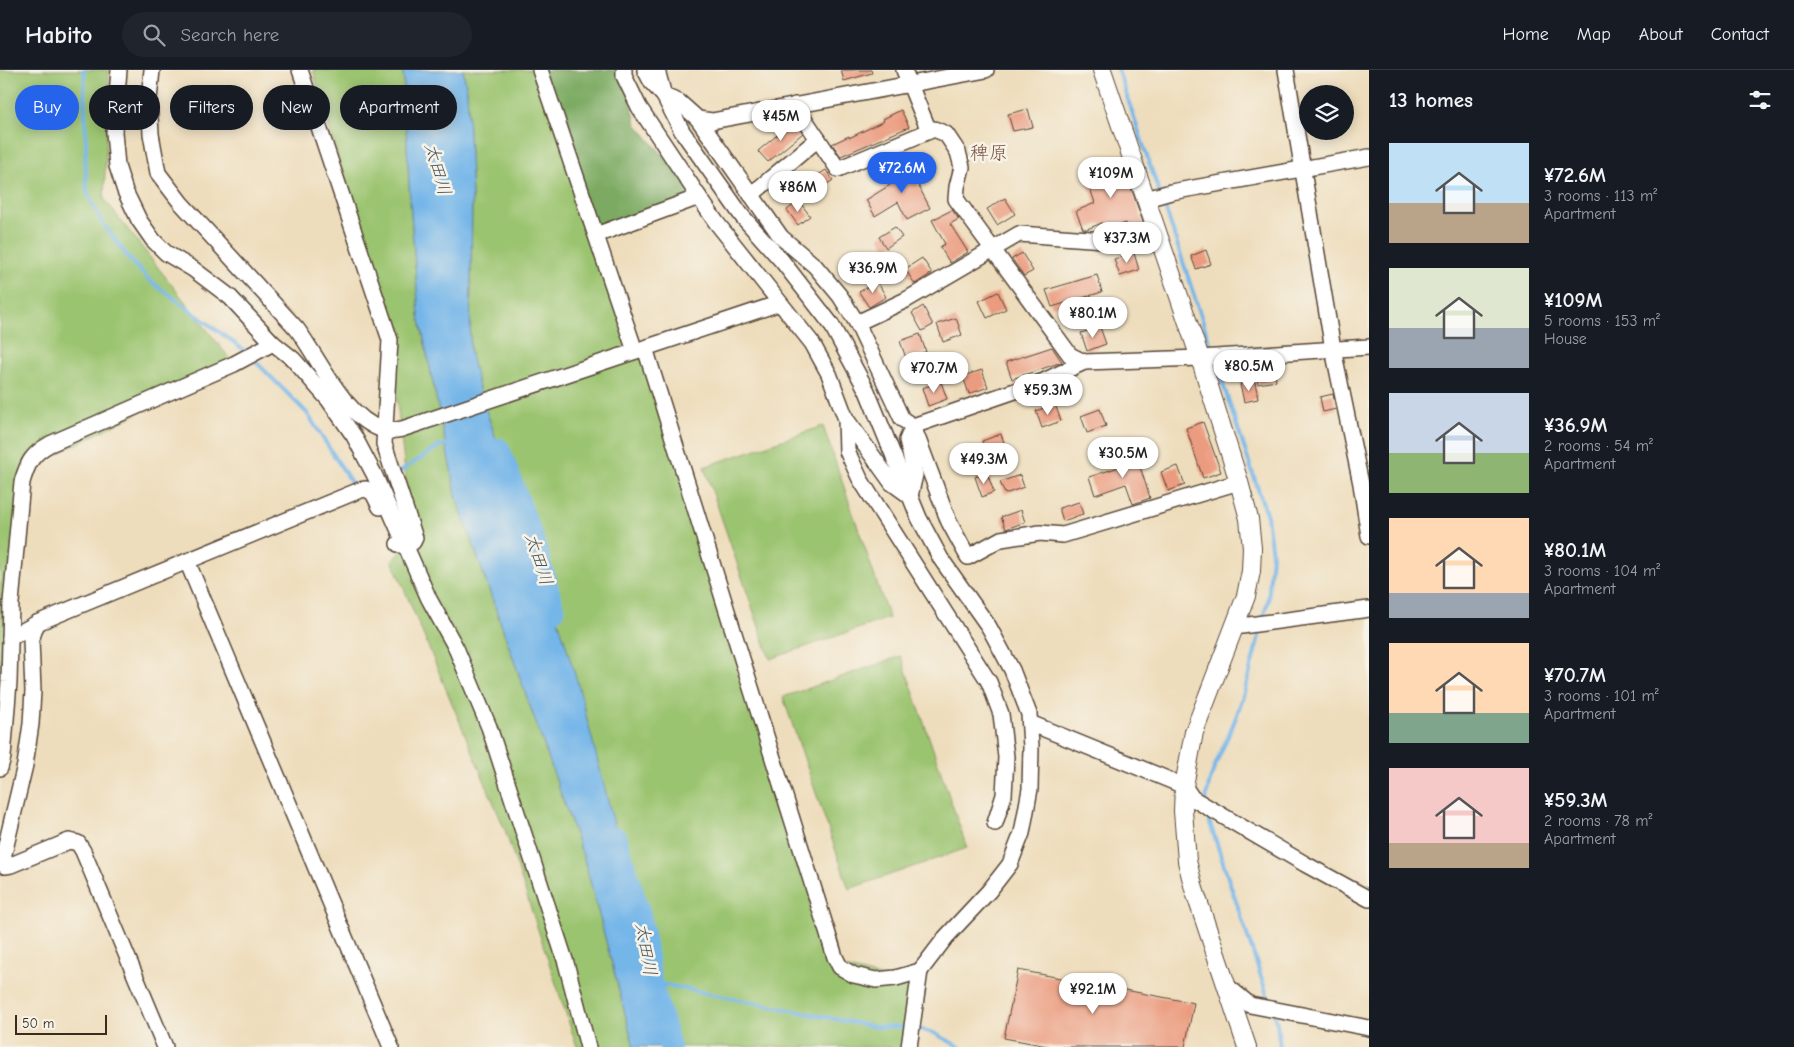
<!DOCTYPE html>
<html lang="en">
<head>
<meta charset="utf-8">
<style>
  :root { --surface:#171b24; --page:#20242c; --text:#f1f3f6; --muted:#9ea1a6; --line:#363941; --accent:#2563eb }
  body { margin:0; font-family:"Comic Neue","Klee One",sans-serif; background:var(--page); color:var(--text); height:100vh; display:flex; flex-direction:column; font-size:19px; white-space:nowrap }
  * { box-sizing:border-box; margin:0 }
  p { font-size:16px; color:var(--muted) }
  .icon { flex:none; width:28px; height:28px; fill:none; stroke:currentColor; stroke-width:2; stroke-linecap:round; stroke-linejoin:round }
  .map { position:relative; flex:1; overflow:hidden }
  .details { display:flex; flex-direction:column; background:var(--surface); width:425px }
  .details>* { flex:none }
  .hud { position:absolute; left:15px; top:15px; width:475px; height:45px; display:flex; gap:10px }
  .buttons { position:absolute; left:1299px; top:15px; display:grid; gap:10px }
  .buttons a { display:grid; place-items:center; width:55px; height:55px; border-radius:50%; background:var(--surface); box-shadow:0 2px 12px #0003; font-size:25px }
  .scale { position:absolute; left:15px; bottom:12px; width:92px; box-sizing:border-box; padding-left:5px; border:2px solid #3b2a1e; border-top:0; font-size:14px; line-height:18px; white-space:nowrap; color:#3b2a1e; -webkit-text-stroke:4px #f7f3e8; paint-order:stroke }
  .price { position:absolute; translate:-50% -42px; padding:0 11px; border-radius:18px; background:#fff; color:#222; font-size:16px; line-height:32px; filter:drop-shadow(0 1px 2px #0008) }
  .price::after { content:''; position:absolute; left:50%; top:30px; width:15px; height:11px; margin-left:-8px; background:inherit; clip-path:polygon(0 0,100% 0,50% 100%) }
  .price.current { background:var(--accent); color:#fff }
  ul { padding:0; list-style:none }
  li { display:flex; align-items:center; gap:15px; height:125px; padding:0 20px }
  li span { display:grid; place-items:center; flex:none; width:140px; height:100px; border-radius:0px; color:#555 }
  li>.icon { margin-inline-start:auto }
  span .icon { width:60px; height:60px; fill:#fffc; stroke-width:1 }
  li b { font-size:21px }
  h2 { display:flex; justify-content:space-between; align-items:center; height:60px; padding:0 20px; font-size:21px }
  .pill { padding:0 18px; border-radius:22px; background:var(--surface); box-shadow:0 2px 12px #0003; font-size:18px; line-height:45px }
  .pill.current { background:var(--accent); color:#fff }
  header { display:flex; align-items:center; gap:30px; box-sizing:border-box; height:70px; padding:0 25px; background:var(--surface); border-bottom:1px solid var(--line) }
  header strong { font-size:24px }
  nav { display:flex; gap:28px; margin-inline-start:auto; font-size:18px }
  .search { width:350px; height:45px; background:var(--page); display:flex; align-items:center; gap:12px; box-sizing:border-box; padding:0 18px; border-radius:28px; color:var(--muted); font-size:19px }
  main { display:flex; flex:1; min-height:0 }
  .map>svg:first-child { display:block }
</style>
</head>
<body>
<header>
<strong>Habito</strong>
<div class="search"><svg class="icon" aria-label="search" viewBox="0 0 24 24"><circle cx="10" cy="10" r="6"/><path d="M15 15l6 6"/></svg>Search here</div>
<nav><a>Home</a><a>Map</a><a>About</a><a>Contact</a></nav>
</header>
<main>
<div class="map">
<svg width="1369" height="977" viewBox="0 0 1369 977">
  <rect width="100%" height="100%" fill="#f7f3e8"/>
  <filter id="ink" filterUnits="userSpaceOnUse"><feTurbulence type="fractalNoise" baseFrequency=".02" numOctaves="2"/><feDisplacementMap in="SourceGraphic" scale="10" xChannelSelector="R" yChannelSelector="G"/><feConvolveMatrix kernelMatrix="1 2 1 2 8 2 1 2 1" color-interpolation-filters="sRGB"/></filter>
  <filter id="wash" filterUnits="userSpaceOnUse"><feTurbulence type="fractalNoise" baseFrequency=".0096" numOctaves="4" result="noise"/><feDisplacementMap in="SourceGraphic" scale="20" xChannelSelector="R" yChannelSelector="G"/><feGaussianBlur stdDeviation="1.12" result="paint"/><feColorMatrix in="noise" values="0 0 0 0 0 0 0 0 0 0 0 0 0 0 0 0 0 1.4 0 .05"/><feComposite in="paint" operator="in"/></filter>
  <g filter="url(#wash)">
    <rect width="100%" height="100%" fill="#eeddbc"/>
    <g fill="#9bc470" stroke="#6b7747">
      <path d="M0,0H109L104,129L234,294L26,400L0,628Z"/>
      <path d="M313,0H403L410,131L419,245L457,429L585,792L634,977H577L505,760L392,490L413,472L390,270Z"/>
      <path d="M463,0H540L692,427L840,897L917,916L909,977H669L645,874L546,511L480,323L470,281L472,128L467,21Z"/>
      <path d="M823,356L889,548L770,589L704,397Z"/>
      <path d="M901,586L967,778L849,819L783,627Z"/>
    </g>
    <path fill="#7caa62" stroke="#5c6a40" d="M540,0H624L636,54L699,127L596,165Z"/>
    <path fill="#74b6e9" stroke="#587084" d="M403,0H463L467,21L472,128L470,281L480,323L546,511L578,614L645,874L669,977H634L585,792L457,429L419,245L410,131Z"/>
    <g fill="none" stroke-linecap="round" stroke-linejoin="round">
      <g stroke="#74b6e9" stroke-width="4">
        <path d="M84,0L86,77L85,88L87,122L101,151L130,190L149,210L248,283"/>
        <path d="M1118,0L1159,122"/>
        <path d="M1162,128L1213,283"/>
        <path d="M252,288L307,343L354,417"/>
        <path d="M1215,290L1267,446L1272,484L1268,531L1263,548"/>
        <path d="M398,403L439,376L450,373"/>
        <path d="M1206,732C1208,703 1226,674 1236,647C1247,618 1253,588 1261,558"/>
        <path d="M1206,741L1270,934"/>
        <path d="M651,912L875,957H909"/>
        <path d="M1274,945L1277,953L1280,977"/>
        <path d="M916,958L934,963L960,977"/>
      </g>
      <g stroke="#74b6e9" stroke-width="22">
        <path d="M499,379L533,469L554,540"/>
        <path d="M616,768L640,845L651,912L670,977"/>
      </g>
    </g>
    <g id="blocks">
      <g fill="#eb9b7f">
        <path d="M841,0H871L872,3L844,11Z"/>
        <path d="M1028,39L1033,57L1013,61L1008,44Z"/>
        <path d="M901,40L909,57L841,86L832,74L849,66V68L884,51L883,49Z"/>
        <path d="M794,51L803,63L768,92L758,81Z"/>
        <path d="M1121,89L1144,155L1128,160L1126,153L1104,160L1102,153L1087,159H1083L1076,141L1095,133L1085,103Z"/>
        <path d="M919,93L927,107L917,113L930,138L907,150L898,132L875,146L866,130L890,115L888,111Z"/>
        <path d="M826,100L833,110L817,121L810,110Z"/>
        <path d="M1005,128L1015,144L997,155L987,139Z"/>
        <path d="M799,131L810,146L798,155L787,140Z"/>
        <path d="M952,140L959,149L950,154L968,182L950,193L940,177L945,174L932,150Z"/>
        <path d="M895,157L902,167L886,178L879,167Z"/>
        <path d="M1206,180L1211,194L1196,199L1191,186Z"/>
        <path d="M1022,183L1033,201L1024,206L1012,189Z"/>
        <path d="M1134,183L1139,200L1120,206L1114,189Z"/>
        <path d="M922,188L932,203L915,214L905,199Z"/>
        <path d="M1097,205L1102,222L1052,237L1046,220Z"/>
        <path d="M877,211L886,227L869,237L859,222Z"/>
        <path d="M998,222L1006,239L987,248L979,231Z"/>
        <path d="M923,236L933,255L922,261L912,243Z"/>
        <path d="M956,248L962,265L943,272L937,254Z"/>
        <path d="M1100,257L1106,274L1087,281L1081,263Z"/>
        <path d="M920,264L926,282L906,288L900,271Z"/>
        <path d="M1052,277L1062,292L1012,309L1006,292Z"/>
        <path d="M1274,295L1276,311L1258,314L1255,298Z"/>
        <path d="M982,300L988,317L969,324L963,306Z"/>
        <path d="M941,312L947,329L928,336L922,318Z"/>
        <path d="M1255,312L1258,329L1244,332L1240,314Z"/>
        <path d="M1333,324L1336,339L1323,342L1320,327Z"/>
        <path d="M1055,334L1061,351L1042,358L1036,341Z"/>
        <path d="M1100,339L1106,356L1087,363L1081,346Z"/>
        <path d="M1203,352L1221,402L1203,408L1186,358Z"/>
        <path d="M1001,364L1007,381L988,388L982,371Z"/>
        <path d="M1136,384L1150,428L1133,434L1126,414L1095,425L1089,407L1119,397L1117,390Z"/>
        <path d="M1178,396L1185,415L1168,421L1161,402Z"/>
        <path d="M987,403L994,422L982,427L975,407Z"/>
        <path d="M1020,405L1024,417L1005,424L1000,412Z"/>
        <path d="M1079,432L1083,444L1063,451L1059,438Z"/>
        <path d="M1021,440L1025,452L1006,459L1001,447Z"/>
        <path d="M1018,900L1194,933L1185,977H1053L1004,968Z"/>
      </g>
    </g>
  </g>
  <g filter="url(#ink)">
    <use href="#blocks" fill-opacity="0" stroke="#564536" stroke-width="1"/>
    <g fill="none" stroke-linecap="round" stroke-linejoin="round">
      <g stroke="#564536" stroke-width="18">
        <g id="minor">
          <path d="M119,0L114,62L117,96L125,121L139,150L153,170L166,183L193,199L230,227L273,273L293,289L328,329L354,366L374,404L429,529L456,578L489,657L566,893L588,977"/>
          <path d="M152,0L149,29L151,64L158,103L181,133L297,259C320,290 344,347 383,360C389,362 396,360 402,359L780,233"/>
          <path d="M300,0L390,270L384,374L415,468L413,472L406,477L398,474"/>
          <path d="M540,0L635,281"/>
          <path d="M624,0V6L639,37L699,127L716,152L812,273L829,304L846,349L892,413L910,426L915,405L907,370L913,356L1044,311L1084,292"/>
          <path d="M645,0L652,13L664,26L679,32L698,49L712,51L986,0"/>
          <path d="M904,0L929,61"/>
          <path d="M1286,0L1333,279L1361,414L1369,466"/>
          <path d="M795,35L838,99L934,59L946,64L958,82L962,97L957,117L956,129L1070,285L1084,292L1200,288L1369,277"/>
          <path d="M698,49L781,167L815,196L840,226L857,253L902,349L913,356L949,452L968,487L1001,469L1040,463L1063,465L1239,412"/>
          <path d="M751,125L818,69"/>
          <path d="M1146,129L1171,122L1369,87"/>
          <path d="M596,165L699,127"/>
          <path d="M857,253L906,230L1019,164L1161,174"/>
          <path d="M645,278L835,887L840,897L854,905L876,910L896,908L920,901L946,867L989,821L1010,794L1022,763L1030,719L1031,677L1029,644L1012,600L989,557L941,489L919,448L867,321L831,254L782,191L742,146L682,61L664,26L657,0"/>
          <path d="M846,349L847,381L860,409L989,612L1001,644L1006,687L1004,725L995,753"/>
          <path d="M187,491L391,977"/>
          <path d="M37,553L31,570L33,621L31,654L25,695L2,792L5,796L11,795L69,771L78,773L83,781L165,977"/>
          <path d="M1234,557L1369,539"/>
          <path d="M10,568L37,553L360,420L366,419L373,423L380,437"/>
          <path d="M1030,653L1184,716L1192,728L1305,794L1369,829"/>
          <path d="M0,698L3,687L9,612L11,533L22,412C28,392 32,384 50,374L234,294L273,273"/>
          <path d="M1227,916L1250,935L1369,958"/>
          <path d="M909,977L920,901"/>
        </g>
      </g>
      <g stroke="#564536" stroke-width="20">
        <path id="tertiary" d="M1102,0L1200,288L1239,412L1249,449L1252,478L1251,501L1246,526L1194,662L1184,716L1183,741L1187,791L1194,819L1247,977"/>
      </g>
      <use href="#minor" stroke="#fff" stroke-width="15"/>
      <use href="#tertiary" stroke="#fff" stroke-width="18"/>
    </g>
  </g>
  <g text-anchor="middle" stroke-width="5" stroke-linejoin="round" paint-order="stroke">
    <g font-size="18" font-style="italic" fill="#4c545b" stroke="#f7f3e8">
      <text transform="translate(438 99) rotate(74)" y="6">太田川</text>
      <text transform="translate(539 489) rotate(72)" y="6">太田川</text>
      <text transform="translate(646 879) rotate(80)" y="6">太田川</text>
    </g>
    <g font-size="19" fill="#795240" stroke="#f7f3e8">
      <text x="989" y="89">稗原</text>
    </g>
  </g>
</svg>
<div class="buttons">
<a><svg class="icon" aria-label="layers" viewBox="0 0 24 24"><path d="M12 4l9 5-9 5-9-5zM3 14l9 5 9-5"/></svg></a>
</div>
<div class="scale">50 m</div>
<b class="price" style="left:781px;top:72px">¥45M</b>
<b class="price current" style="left:902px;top:124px">¥72.6M</b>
<b class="price" style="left:1111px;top:129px">¥109M</b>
<b class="price" style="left:798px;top:143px">¥86M</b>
<b class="price" style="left:1127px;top:194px">¥37.3M</b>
<b class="price" style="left:873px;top:224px">¥36.9M</b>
<b class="price" style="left:1093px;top:269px">¥80.1M</b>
<b class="price" style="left:1249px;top:322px">¥80.5M</b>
<b class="price" style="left:934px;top:324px">¥70.7M</b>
<b class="price" style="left:1048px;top:346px">¥59.3M</b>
<b class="price" style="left:1123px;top:409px">¥30.5M</b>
<b class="price" style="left:984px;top:415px">¥49.3M</b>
<b class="price" style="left:1093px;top:945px">¥92.1M</b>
<div class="hud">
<a class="pill current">Buy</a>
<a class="pill">Rent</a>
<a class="pill">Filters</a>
<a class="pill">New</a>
<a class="pill">Apartment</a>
</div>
</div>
<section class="details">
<h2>13 homes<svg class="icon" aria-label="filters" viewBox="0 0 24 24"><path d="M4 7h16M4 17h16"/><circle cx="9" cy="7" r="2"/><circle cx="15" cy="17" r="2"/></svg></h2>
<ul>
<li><span style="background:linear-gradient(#bfe0f5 60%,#b9a48a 0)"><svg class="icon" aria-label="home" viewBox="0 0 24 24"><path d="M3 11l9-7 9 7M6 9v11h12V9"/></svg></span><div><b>¥72.6M</b><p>3 rooms · 113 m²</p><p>Apartment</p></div></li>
<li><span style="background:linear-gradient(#dfe7d0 60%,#9aa5b1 0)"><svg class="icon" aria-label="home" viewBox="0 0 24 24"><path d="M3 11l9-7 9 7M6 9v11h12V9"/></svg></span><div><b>¥109M</b><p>5 rooms · 153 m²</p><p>House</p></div></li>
<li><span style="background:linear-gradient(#c9d6e8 60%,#8fb573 0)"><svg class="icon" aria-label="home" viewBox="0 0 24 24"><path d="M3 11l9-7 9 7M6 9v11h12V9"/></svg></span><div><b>¥36.9M</b><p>2 rooms · 54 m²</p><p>Apartment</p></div></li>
<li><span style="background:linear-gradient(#ffd9b3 75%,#9aa5b1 0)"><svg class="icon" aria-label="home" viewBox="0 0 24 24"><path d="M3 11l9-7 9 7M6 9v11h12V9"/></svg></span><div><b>¥80.1M</b><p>3 rooms · 104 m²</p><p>Apartment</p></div></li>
<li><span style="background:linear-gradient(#ffd9b3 70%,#7fa58c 0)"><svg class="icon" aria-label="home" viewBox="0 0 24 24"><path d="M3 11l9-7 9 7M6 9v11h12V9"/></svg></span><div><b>¥70.7M</b><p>3 rooms · 101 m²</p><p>Apartment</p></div></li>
<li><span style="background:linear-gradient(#f6c9c9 75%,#b9a48a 0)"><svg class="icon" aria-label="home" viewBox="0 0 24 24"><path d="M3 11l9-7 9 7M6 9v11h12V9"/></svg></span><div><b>¥59.3M</b><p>2 rooms · 78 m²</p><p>Apartment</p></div></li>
</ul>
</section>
</main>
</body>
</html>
